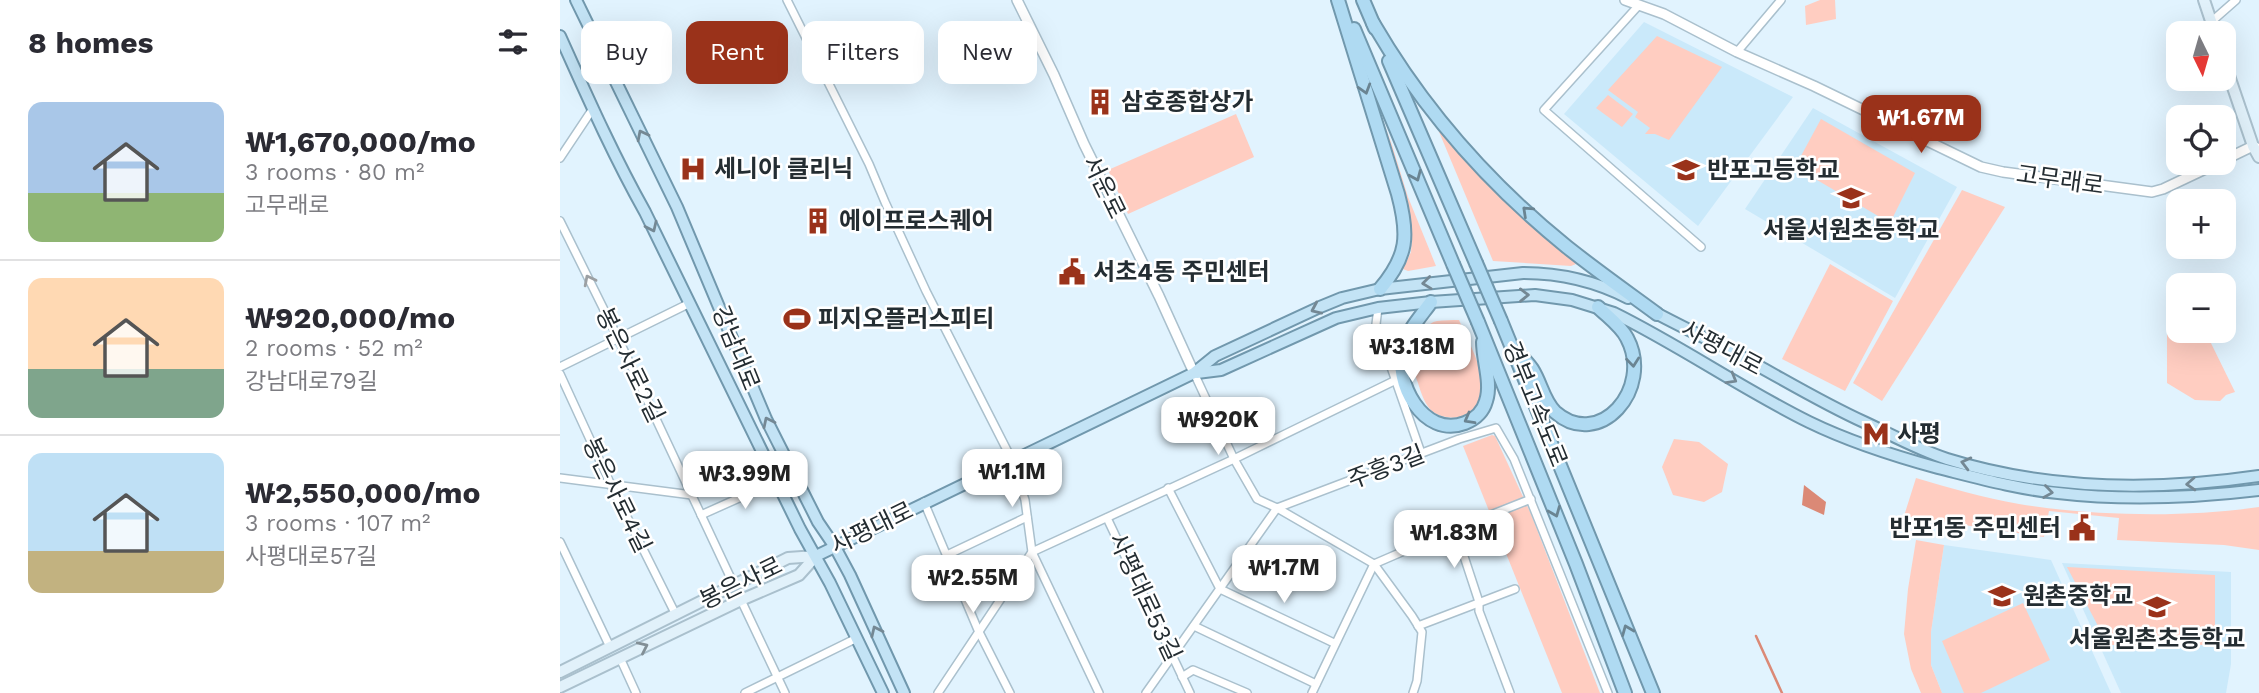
<!DOCTYPE html>
<html lang="en">
<head>
<meta charset="utf-8">
<style>
  :root { --surface:#fff; --page:#f2f2f3; --text:#2b2b33; --muted:#7c7c81; --line:#e1e1e2; --accent:#9a321a }
  body { margin:0; font-family:"Work Sans","Noto Sans KR",sans-serif; background:var(--page); color:var(--text); height:100vh; display:flex; flex-direction:column; font-size:26px; white-space:nowrap }
  * { box-sizing:border-box; margin:0 }
  p { font-size:23px; color:var(--muted) }
  .icon { flex:none; width:38px; height:38px; fill:none; stroke:currentColor; stroke-width:2; stroke-linecap:round; stroke-linejoin:round }
  .map { position:relative; flex:1; overflow:hidden }
  .side { display:flex; flex-direction:column; background:var(--surface); width:560px }
  .side>* { flex:none }
  .banner { position:absolute; left:21px; top:21px; width:665px; height:63px; display:flex; gap:14px }
  .needle { width:46px; rotate:175deg }
  .buttons { position:absolute; left:1606px; top:21px; display:grid; gap:14px }
  .buttons a { display:grid; place-items:center; width:70px; height:70px; border-radius:14px; background:var(--surface); box-shadow:0 7px 28px #0002; font-size:35px }
  .price { position:absolute; translate:-50% -60px; padding:0 16px; border-radius:14px; background:#fff; color:#222; font-size:23px; line-height:46px; filter:drop-shadow(0 2px 4px #0008) }
  .price::after { content:''; position:absolute; left:50%; top:42px; width:21px; height:16px; margin-left:-10px; background:inherit; clip-path:polygon(0 0,100% 0,50% 100%) }
  .price.active { background:var(--accent); color:#fff }
  ul { padding:0; list-style:none }
  li { display:flex; align-items:center; gap:21px; height:175px; padding:0 28px }
  li+li { border-top:2px solid var(--line) }
  li span { display:grid; place-items:center; flex:none; width:196px; height:140px; border-radius:14px; color:#555 }
  li>.icon { margin-inline-start:auto }
  span .icon { width:84px; height:84px; fill:#fffc; stroke-width:1 }
  li b { font-size:30px }
  h2 { display:flex; justify-content:space-between; align-items:center; height:84px; padding:0 28px; font-size:30px }
  .pill { padding:0 24px; border-radius:14px; background:var(--surface); box-shadow:0 7px 28px #0002; font-size:24px; line-height:63px }
  .pill.active { background:var(--accent); color:#fff }
  main { display:flex; flex:1; min-height:0 }
  .map>svg:first-child { display:block }
</style>
</head>
<body>
<main>
<section class="side">
<h2>8 homes<svg class="icon" aria-label="filters" viewBox="0 0 24 24"><path d="M4 7h16M4 17h16"/><circle cx="9" cy="7" r="2"/><circle cx="15" cy="17" r="2"/></svg></h2>
<ul>
<li><span style="background:linear-gradient(#a9c7e8 65%,#8fb573 0)"><svg class="icon" aria-label="home" viewBox="0 0 24 24"><path d="M3 11l9-7 9 7M6 9v11h12V9"/></svg></span><div><b>₩1,670,000/mo</b><p>3 rooms · 80 m²</p><p>고무래로</p></div></li>
<li><span style="background:linear-gradient(#ffd9b3 65%,#7fa58c 0)"><svg class="icon" aria-label="home" viewBox="0 0 24 24"><path d="M3 11l9-7 9 7M6 9v11h12V9"/></svg></span><div><b>₩920,000/mo</b><p>2 rooms · 52 m²</p><p>강남대로79길</p></div></li>
<li><span style="background:linear-gradient(#bfe0f5 70%,#c2b280 0)"><svg class="icon" aria-label="home" viewBox="0 0 24 24"><path d="M3 11l9-7 9 7M6 9v11h12V9"/></svg></span><div><b>₩2,550,000/mo</b><p>3 rooms · 107 m²</p><p>사평대로57길</p></div></li>
</ul>
</section>
<div class="map">
<svg width="1699" height="693" viewBox="0 0 1699 693">
  <rect width="100%" height="100%" fill="#e1f3fe"/>
  <g fill="#cae9fa">
    <path d="M1084,22L1233,97L1138,226L1004,114Z"/>
    <path d="M1253,108L1397,187L1335,298L1185,209Z"/>
    <path d="M1384,545L1491,560L1551,693H1382L1371,665V632Z"/>
    <path d="M1502,563L1671,572V664L1666,693H1561Z"/>
  </g>
  <g fill="#ffcdc1">
    <path d="M1260,0H1275L1276,19L1246,25L1245,6Z"/>
    <path d="M1097,36L1162,67L1109,140L1095,134H1085L1090,128L1075,117L1078,112L1048,90Z"/>
    <path d="M1048,95L1073,114L1062,127L1036,108Z"/>
    <path d="M819,110L832,145L848,197L876,266L848,271L843,269L851,252L852,237L815,111Z"/>
    <path d="M676,114L694,157L568,214L548,170Z"/>
    <path d="M872,115L1006,251L1016,264L1011,266L933,261Z"/>
    <path d="M1261,119L1355,173L1330,223L1235,167Z"/>
    <path d="M1402,190L1445,207L1322,401L1293,383Z"/>
    <path d="M1270,264L1333,301L1285,391L1222,359Z"/>
    <path d="M1619,294V331H1645L1675,392L1666,395L1660,401L1635,400L1607,383V300Z"/>
    <path d="M899,320C909,344 944,401 904,416C894,419 882,418 873,412C865,405 861,393 858,383C851,364 846,343 864,329C868,325 872,322 877,321C884,320 892,320 899,320Z"/>
    <path d="M932,435L935,436L971,514L1040,693H1002L903,446Z"/>
    <path d="M1114,439L1139,442L1168,464L1162,492L1144,502L1113,495L1102,467Z"/>
    <path d="M1356,478C1390,488 1424,498 1459,504C1533,516 1625,518 1699,507V550L1664,545L1557,540L1559,518L1489,511L1484,537L1344,516Z"/>
    <path d="M1356,540L1384,545L1371,632V665L1382,693H1361L1351,669L1344,634L1348,589Z"/>
    <path d="M1507,567L1655,575V640L1650,645H1548Z"/>
    <path d="M1463,603L1490,660L1421,693H1404L1382,641Z"/>
  </g>
  <path fill="#db8976" d="M1244,485L1266,502L1264,515L1242,505Z"/>
  <g fill="none" stroke-linecap="round" stroke-linejoin="round">
    <path stroke="#db8976" stroke-width="2.5" d="M1196,636L1222,693"/>
    <g stroke="#aac0cd" stroke-width="10">
      <g id="minor">
        <path d="M227,0L309,164L325,202L366,291L452,460L465,500L472,552L539,693"/>
        <path d="M1079,5L984,110L1141,247"/>
        <path d="M1651,22L1676,0"/>
        <path d="M1177,52L1221,0"/>
        <path d="M0,158L32,110"/>
        <path d="M0,221L58,338L174,585"/>
        <path d="M818,308L816,324L861,453"/>
        <path d="M0,367L128,304"/>
        <path d="M634,373L674,459L697,499L717,508L814,564L852,616L862,632L857,681L853,693"/>
        <path d="M0,374L51,485L116,615"/>
        <path d="M0,478L132,495"/>
        <path d="M608,488L660,589L774,643"/>
        <path d="M364,502L418,630L450,693"/>
        <path d="M717,508L899,439L936,428L954,459L1048,693"/>
        <path d="M141,515L217,481"/>
        <path d="M547,518L630,693"/>
        <path d="M895,529L919,602V611L950,693"/>
        <path d="M0,542L50,647"/>
        <path d="M387,555L467,517"/>
        <path d="M181,600L225,693"/>
        <path d="M634,626L756,684"/>
        <path d="M858,626L955,589"/>
        <path d="M60,658L76,693"/>
        <path d="M622,677L633,670L687,693"/>
        <path d="M185,693L297,638"/>
        <path d="M378,693L472,552L674,459L836,380"/>
        <path d="M586,693L717,508"/>
        <path d="M752,693L814,564L895,529L971,499"/>
      </g>
    </g>
    <g stroke="#aac0cd" stroke-width="12">
      <g id="tertiary">
        <path d="M457,0L494,75L524,144L599,296L634,373"/>
        <path d="M1065,0L1104,14L1177,52L1254,86L1421,167L1443,172L1592,192L1603,189L1658,163"/>
        <path d="M1664,160L1693,146L1697,148"/>
      </g>
    </g>
    <g stroke="#aac0cd" stroke-width="14">
      <g id="secondary">
        <path d="M1644,0L1655,33"/>
        <path d="M1664,61L1693,146L1699,157"/>
        <path d="M0,672L228,558L256,556"/>
        <path d="M0,687L181,600L239,575L256,556"/>
      </g>
    </g>
    <g stroke="#7198ad" stroke-width="14">
      <g id="primary">
        <path d="M16,0L117,207L206,419L258,522L275,547L290,575L344,693"/>
        <path d="M0,36C27,96 53,155 85,212L240,529L270,583L323,693"/>
        <path d="M1092,311C1122,327 1152,341 1182,357C1223,379 1262,403 1304,422C1332,435 1359,450 1387,459C1487,490 1597,491 1699,476"/>
        <path d="M637,373L661,370L776,318L818,308L871,302L975,295L1012,300L1054,313C1121,346 1182,389 1249,422C1290,442 1334,456 1378,468C1418,478 1457,489 1498,493C1565,501 1632,498 1699,490"/>
        <path d="M256,556L634,373L655,356L760,307L782,298L820,289L963,273C1001,273 1035,281 1068,298"/>
      </g>
    </g>
    <g stroke="#7198ad" stroke-width="16">
      <g id="trunk">
        <path d="M778,0L838,194C849,235 848,256 820,289"/>
        <path d="M803,0L815,28"/>
        <path d="M813,23C863,109 929,184 1007,247C1036,270 1067,292 1097,314"/>
        <path d="M794,29L893,264"/>
        <path d="M829,61L916,263"/>
        <path d="M871,302C861,316 848,330 843,347C833,381 863,439 905,423C915,419 923,412 926,401C932,383 923,361 923,342"/>
        <path d="M941,321L1093,693"/>
        <path d="M918,322L1016,564L1065,693"/>
        <path d="M958,353C963,358 968,363 972,369C981,383 983,400 995,412C1039,451 1094,389 1067,338C1061,326 1048,317 1038,307"/>
      </g>
    </g>
    <use href="#minor" stroke="#fff" stroke-width="7"/>
    <use href="#tertiary" stroke="#fff" stroke-width="9"/>
    <use href="#secondary" stroke="#e1f1fa" stroke-width="10"/>
    <use href="#primary" stroke="#c3e3f5" stroke-width="10"/>
    <use href="#trunk" stroke="#afdaf2" stroke-width="12"/>
    <g stroke="#7198ad" stroke-width="16" stroke-linecap="butt">
      <g id="trunk-bridge">
        <path d="M916,263L941,321"/>
        <path d="M893,264L918,322"/>
      </g>
    </g>
    <use href="#trunk-bridge" stroke="#afdaf2" stroke-width="12"/>
  </g>
  <defs><path id="oneway-chevron" d="M-2-3.5L2.5 0L-2 3.5" fill="none" stroke-width="1.6" stroke-linecap="round" stroke-linejoin="round" transform="scale(1.75)"/></defs>
  <g stroke="#6a8492">
    <use href="#oneway-chevron" transform="translate(805 89) rotate(73)"/>
    <use href="#oneway-chevron" transform="translate(856 176) rotate(67)"/>
    <use href="#oneway-chevron" transform="translate(967 211) rotate(-137)"/>
    <use href="#oneway-chevron" transform="translate(1073 362) rotate(84)"/>
    <use href="#oneway-chevron" transform="translate(909 419) rotate(151)"/>
    <use href="#oneway-chevron" transform="translate(995 512) rotate(68)"/>
    <use href="#oneway-chevron" transform="translate(1067 630) rotate(-112)"/>
  </g>
  <g stroke="#748894">
    <use href="#oneway-chevron" transform="translate(82 135) rotate(-117)"/>
    <use href="#oneway-chevron" transform="translate(92 227) rotate(65)"/>
    <use href="#oneway-chevron" transform="translate(867 283) rotate(173)"/>
    <use href="#oneway-chevron" transform="translate(964 295) rotate(-1)"/>
    <use href="#oneway-chevron" transform="translate(756 309) rotate(156)"/>
    <use href="#oneway-chevron" transform="translate(1172 379) rotate(30)"/>
    <use href="#oneway-chevron" transform="translate(208 422) rotate(-116)"/>
    <use href="#oneway-chevron" transform="translate(1406 463) rotate(-166)"/>
    <use href="#oneway-chevron" transform="translate(1631 484) rotate(177)"/>
    <use href="#oneway-chevron" transform="translate(1488 492) rotate(8)"/>
    <use href="#oneway-chevron" transform="translate(316 631) rotate(-115)"/>
  </g>
  <use stroke="#9ca0a3" href="#oneway-chevron" transform="translate(29 280) rotate(-117)"/>
  <use stroke="#828f96" href="#oneway-chevron" transform="translate(83 647) rotate(-25)"/>
  <defs>
    <g id="building-bare" transform="scale(2.1)"><path d="M-4-6H4V6H1V3H-1V6H-4ZM-2.5-4.3h1.7v1.8h-1.7ZM.8-4.3h1.7v1.8H.8ZM-2.5-1h1.7V.8h-1.7ZM.8-1h1.7V.8H.8Z" fill="#9a321a" stroke="#fff" stroke-width="2.5" paint-order="stroke"/></g>
    <g id="hospital-bare" transform="scale(2.1)"><path d="M-5-5h3v3.5h4V-5h3V5h-3V1.5h-4V5h-3Z" fill="#9a321a" stroke="#fff" stroke-width="2.5" paint-order="stroke"/></g>
    <g id="school-bare" transform="scale(2.1)"><path d="M0-5L7-2L0 1L-7-2ZM-4 1L0 2.5L4 1V4Q0 6-4 4Z" fill="#9a321a" stroke="#fff" stroke-width="2.5" paint-order="stroke"/></g>
    <g id="civic-bare" transform="scale(2.1)"><path d="M-.6-6.5H3V-4.5H.6V-3L4-1V1h2V6H-6V1h2V-1L-.6-3ZM-1.2 2.5V6h2.4V2.5Z" fill="#9a321a" stroke="#fff" stroke-width="2.5" paint-order="stroke"/></g>
    <g id="stadium-bare" transform="scale(2.1)"><path d="M0-5a6.5 5 0 1 0 0 10a6.5 5 0 1 0 0-10ZM-3.5-1.8h7v3.6h-7Z" fill="#9a321a" stroke="#fff" stroke-width="2.5" paint-order="stroke"/></g>
    <g id="metro-bare" transform="scale(2.1)"><path d="M-5.5 5V-5H-3L0 0L3-5H5.5V5H3V-.5L0 4L-3-.5V5Z" fill="#9a321a" stroke="#fff" stroke-width="2.5" paint-order="stroke"/></g>
  </defs>
  <g fill-rule="evenodd">
    <use href="#building-bare" x="540" y="102"/>
    <use href="#hospital-bare" x="133" y="169"/>
    <use href="#school-bare" x="1126" y="170"/>
    <use href="#school-bare" x="1291" y="198"/>
    <use href="#building-bare" x="258" y="221"/>
    <use href="#civic-bare" x="512" y="272"/>
    <use href="#stadium-bare" x="237" y="319"/>
    <use href="#metro-bare" x="1316" y="434"/>
    <use href="#civic-bare" x="1522" y="528"/>
    <use href="#school-bare" x="1442" y="596"/>
    <use href="#school-bare" x="1597" y="607"/>
  </g>
  <g text-anchor="middle" stroke-width="5" stroke-linejoin="round" paint-order="stroke">
    <g font-size="24" font-weight="bold" fill="#242d32" stroke="#fff" text-anchor="start">
      <text x="561" y="110">삼호종합상가</text>
      <text x="154" y="177">세니아 클리닉</text>
      <text x="1147" y="178">반포고등학교</text>
      <text x="279" y="229">에이프로스퀘어</text>
      <text x="1291" y="238" text-anchor="middle">서울서원초등학교</text>
      <text x="533" y="280">서초4동 주민센터</text>
      <text x="258" y="327">피지오플러스피티</text>
      <text x="1337" y="442">사평</text>
      <text x="1501" y="536" text-anchor="end">반포1동 주민센터</text>
      <text x="1463" y="604">원촌중학교</text>
      <text x="1597" y="647" text-anchor="middle">서울원촌초등학교</text>
    </g>
    <g font-size="24" fill="#242d32" stroke="#fff">
      <text transform="translate(1500 180) rotate(8)" y="8">고무래로</text>
      <text transform="translate(544 187) rotate(64)" y="8">서운로</text>
      <text transform="translate(176 348) rotate(68)" y="8">강남대로</text>
      <text transform="translate(1162 348) rotate(28)" y="8">사평대로</text>
      <text transform="translate(70 365) rotate(64)" y="8">봉은사로2길</text>
      <text transform="translate(975 404) rotate(68)" y="8">경부고속도로</text>
      <text transform="translate(826 467) rotate(-21)" y="8">주흥3길</text>
      <text transform="translate(57 495) rotate(64)" y="8">봉은사로4길</text>
      <text transform="translate(312 528) rotate(-26)" y="8">사평대로</text>
      <text transform="translate(181 583) rotate(-26)" y="8">봉은사로</text>
      <text transform="translate(585 597) rotate(65)" y="8">사평대로53길</text>
    </g>
  </g>
</svg>
<div class="buttons">
<a><svg class="needle" viewBox="-14 -14 28 28"><path d="M0-13l5 13h-10z" fill="#e53935"/><path d="M0 13l5-13h-10z" fill="#7c7c81"/></svg></a>
<a><svg class="icon" aria-label="locate" viewBox="0 0 24 24"><circle cx="12" cy="12" r="6"/><path d="M12 2v4M12 18v4M2 12h4M18 12h4"/></svg></a>
<a>+</a>
<a>−</a>
</div>
<b class="price active" style="left:1361px;top:155px">₩1.67M</b>
<b class="price" style="left:852px;top:384px">₩3.18M</b>
<b class="price" style="left:658px;top:457px">₩920K</b>
<b class="price" style="left:452px;top:509px">₩1.1M</b>
<b class="price" style="left:185px;top:511px">₩3.99M</b>
<b class="price" style="left:894px;top:570px">₩1.83M</b>
<b class="price" style="left:724px;top:605px">₩1.7M</b>
<b class="price" style="left:413px;top:615px">₩2.55M</b>
<div class="banner">
<a class="pill">Buy</a>
<a class="pill active">Rent</a>
<a class="pill">Filters</a>
<a class="pill">New</a>
</div>
</div>
</main>
</body>
</html>
